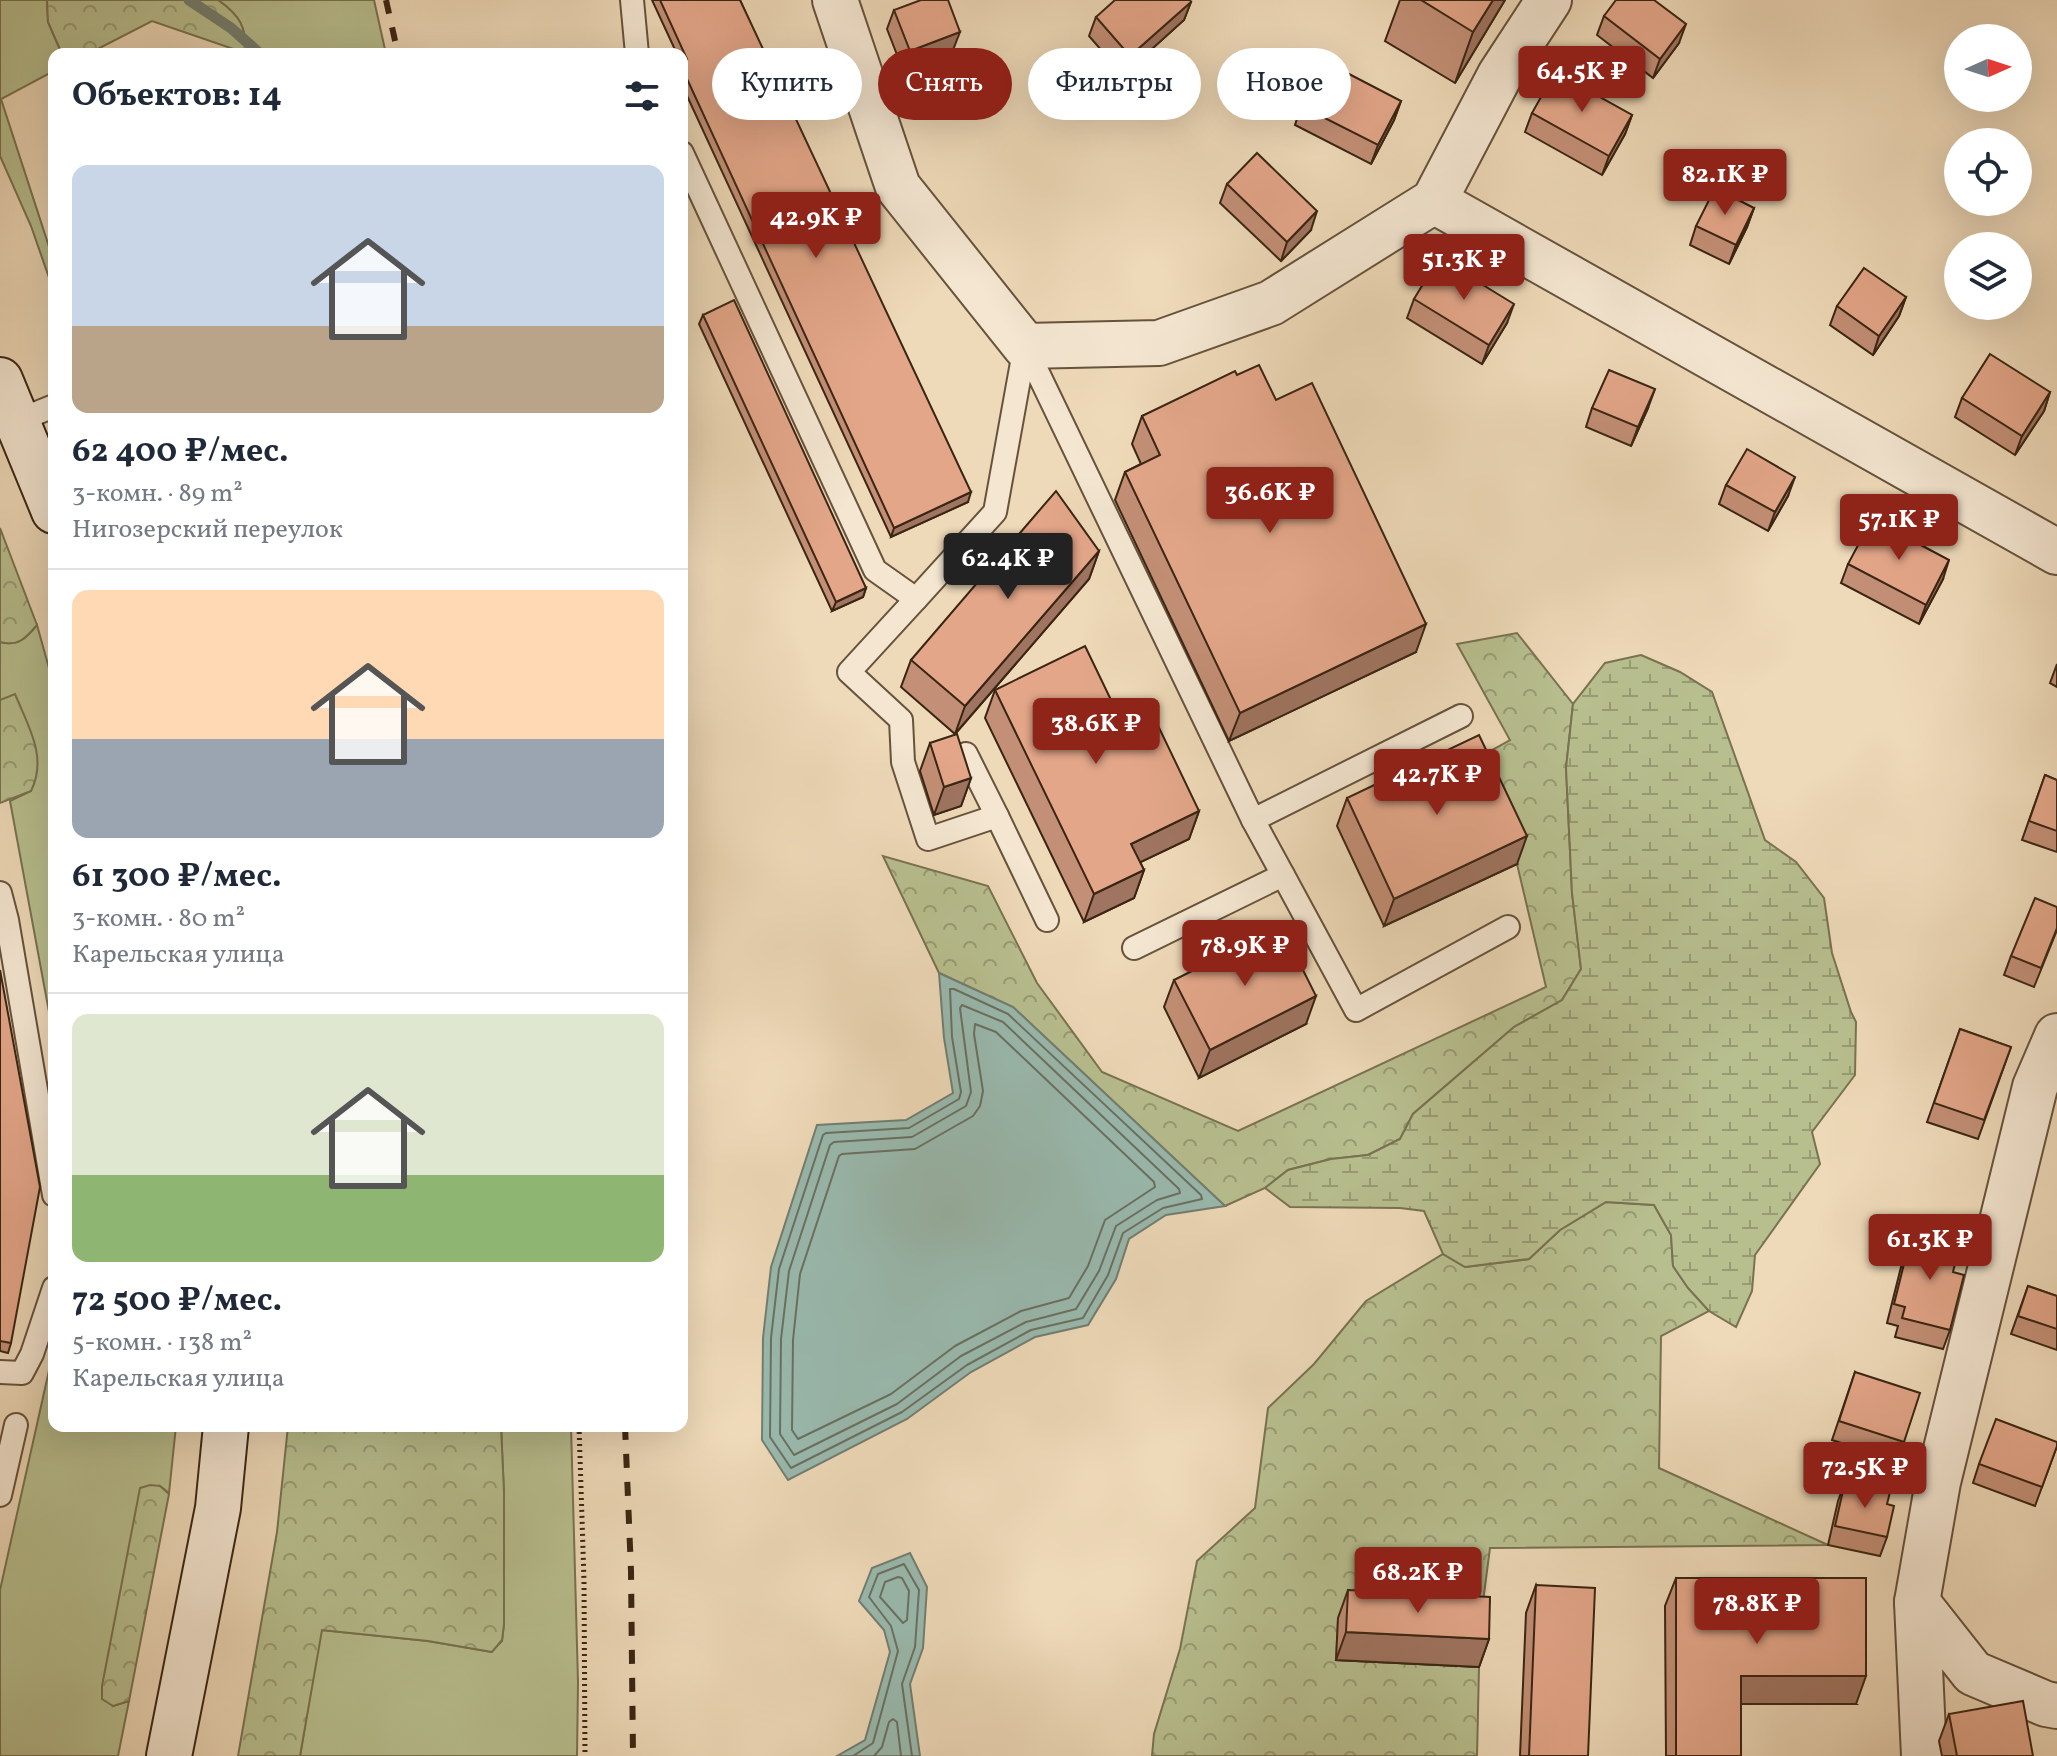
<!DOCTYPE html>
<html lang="ru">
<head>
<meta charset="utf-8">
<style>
  :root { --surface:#fff; --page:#f2f2f3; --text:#1f2937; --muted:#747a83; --line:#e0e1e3; --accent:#8f2418 }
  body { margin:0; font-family:Vollkorn,serif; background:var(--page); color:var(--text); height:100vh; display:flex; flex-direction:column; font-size:30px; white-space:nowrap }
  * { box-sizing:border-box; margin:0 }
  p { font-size:26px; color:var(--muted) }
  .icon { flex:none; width:44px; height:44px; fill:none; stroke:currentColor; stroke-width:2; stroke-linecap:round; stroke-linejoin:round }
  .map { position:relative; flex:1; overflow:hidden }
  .side { position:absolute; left:48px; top:48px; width:640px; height:1384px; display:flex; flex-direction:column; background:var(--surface); border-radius:16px; box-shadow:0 8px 32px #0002 }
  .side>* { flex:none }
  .banner { position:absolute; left:712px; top:48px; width:760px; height:72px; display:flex; gap:16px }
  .needle { width:52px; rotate:87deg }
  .controls { position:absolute; left:1944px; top:24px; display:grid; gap:16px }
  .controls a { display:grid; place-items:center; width:88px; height:88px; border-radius:50%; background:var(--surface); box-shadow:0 8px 32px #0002; font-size:40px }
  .price { position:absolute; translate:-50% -68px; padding:0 18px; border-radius:8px; background:var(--accent); color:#fff; font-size:26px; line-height:52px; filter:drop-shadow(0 2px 4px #0008) }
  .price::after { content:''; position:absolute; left:50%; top:48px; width:24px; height:18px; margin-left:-12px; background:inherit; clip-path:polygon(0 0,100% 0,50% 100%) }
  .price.selected { background:#222; color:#fff }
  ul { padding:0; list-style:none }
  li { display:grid; align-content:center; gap:16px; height:424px; padding:0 24px }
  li+li { border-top:2px solid var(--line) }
  li span { display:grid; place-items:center; height:248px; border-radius:16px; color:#555 }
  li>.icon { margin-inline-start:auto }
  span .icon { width:144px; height:144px; fill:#fffc; stroke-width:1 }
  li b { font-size:34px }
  h2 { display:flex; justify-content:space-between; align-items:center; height:96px; padding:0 24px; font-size:34px }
  .pill { padding:0 28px; border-radius:36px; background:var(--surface); box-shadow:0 8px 32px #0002; font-size:28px; line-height:72px }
  .pill.selected { background:var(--accent); color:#fff }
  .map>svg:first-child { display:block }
</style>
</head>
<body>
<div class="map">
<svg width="2057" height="1756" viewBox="0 0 2057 1756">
  <defs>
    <pattern id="forest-crowns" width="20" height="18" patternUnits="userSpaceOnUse" patternTransform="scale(2)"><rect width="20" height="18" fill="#b8bf8f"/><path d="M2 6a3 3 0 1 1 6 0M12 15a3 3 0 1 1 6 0" fill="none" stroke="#979b74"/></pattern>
    <pattern id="wetland-marsh" width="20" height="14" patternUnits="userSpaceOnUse" patternTransform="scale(2)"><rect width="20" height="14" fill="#b8bf8f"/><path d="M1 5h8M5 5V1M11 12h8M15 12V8" fill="none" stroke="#979b74"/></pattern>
  </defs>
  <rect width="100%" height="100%" fill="#eed9b8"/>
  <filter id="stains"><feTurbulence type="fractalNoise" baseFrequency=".0025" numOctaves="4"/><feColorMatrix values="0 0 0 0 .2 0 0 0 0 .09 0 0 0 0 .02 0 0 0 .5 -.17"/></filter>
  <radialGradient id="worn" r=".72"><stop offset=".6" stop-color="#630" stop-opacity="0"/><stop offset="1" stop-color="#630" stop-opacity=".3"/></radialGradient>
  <g fill="#b8bf8f" stroke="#797251" stroke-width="2">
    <path d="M0,0H47L48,22L62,54H54V71L1,99L54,262V292L31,226L0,156Z"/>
    <path d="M218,0H374L386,54H248C244,26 242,17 218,0Z"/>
    <path d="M37,625L54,686V1039L10,801L31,791L0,700V642C18,647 26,638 37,625Z"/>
    <path d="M54,1348V1426H176L169,1493L160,1486L113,1706L129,1701L118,1756H0V1590Z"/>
    <path d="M501,1426H571L578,1682L577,1756H300L321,1630L428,1641L491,1652L502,1641L504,1624V1493Z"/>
  </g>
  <g fill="url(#forest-crowns)" stroke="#797251" stroke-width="2">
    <path d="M47,0H218C242,17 244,26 248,54L152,21L88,54H62L48,22Z"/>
    <path d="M0,528L37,625C26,638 18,647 0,642Z"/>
    <path d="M1517,633L1573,704L1566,768L1572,893L1581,969L1562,1000L1514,1027L1413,1114L1400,1139L1368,1155L1331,1159L1288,1170L1265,1188L1225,1206L1013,1007L939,973L883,856L988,886L1037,983L1102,1072L1238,1131L1546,987L1517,864L1469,763L1510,740L1457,644Z"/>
    <path d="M15,694C28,726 48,757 31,791L0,803V700Z"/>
    <path d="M1606,1202L1654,1205L1671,1235L1673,1266L1688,1288L1709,1311L1661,1336L1659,1468L1828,1545L1490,1548L1480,1625L1338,1619L1336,1660L1479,1667L1477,1756H1152L1154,1734L1180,1649L1197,1561L1255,1508L1268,1408L1314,1364L1366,1301L1443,1254L1465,1267L1529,1259L1560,1230Z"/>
    <path d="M288,1426H501L504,1493V1624L502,1640L492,1652L428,1641L322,1630L300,1756H238L277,1532Z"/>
    <path d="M150,1485L160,1486L169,1494L129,1701L113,1706L102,1699V1686L140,1488Z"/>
  </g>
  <path fill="url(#wetland-marsh)" stroke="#797251" stroke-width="2" d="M1641,655L1680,672L1712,692L1765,840L1796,862L1824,898L1832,953L1851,1012L1856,1022L1855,1075L1812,1132L1820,1164L1755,1255L1752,1291L1736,1327L1709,1311L1688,1288L1673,1266L1671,1235L1654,1205L1606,1202L1560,1230L1529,1259L1465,1267L1443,1254L1424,1211L1400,1208L1290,1207L1265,1188L1288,1170L1331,1159L1368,1155L1400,1139L1413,1114L1514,1027L1562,1000L1581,969L1572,893L1566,768L1573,704L1605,663Z"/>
  <g fill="#99baaf" stroke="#737e71" stroke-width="2">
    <path d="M939,973L1013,1007L1225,1206L1166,1215L1129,1239L1116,1279L1088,1325L1035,1337L971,1372L907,1419L788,1480L762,1440L763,1338L771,1267L817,1125L906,1120L953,1093L944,1038Z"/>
    <path d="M910,1553L927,1587L923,1648L910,1684L920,1756H837L865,1740L890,1652L884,1630L859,1601L872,1568Z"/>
  </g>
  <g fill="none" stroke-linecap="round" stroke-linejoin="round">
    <g stroke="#6a7061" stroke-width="2">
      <path d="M950,989H954L1008,1014L1201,1195L1202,1199L1163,1208L1123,1233L1108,1275L1083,1318L1031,1330L967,1365L902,1412L791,1468L770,1437L771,1338L779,1269L823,1135L826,1133L909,1128L959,1099L961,1092L952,1037Z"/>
      <path d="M962,1005L1003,1022L1179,1189L1180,1193L1157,1200L1116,1226L1099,1271L1076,1309L1026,1322L961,1356L897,1404L794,1455L780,1434L781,1339L789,1271L830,1145L834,1142L912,1137L966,1106L971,1092L960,1008Z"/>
      <path d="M975,1024L996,1032L1154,1182L1155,1187L1105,1220L1088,1266L1069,1298L1021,1311L955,1346L891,1394L798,1439L792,1430L793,1340L800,1274L839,1156L842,1154L915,1149L973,1116L980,1106L983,1091L974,1034Z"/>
      <path d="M898,1577L902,1578L909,1591L907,1620L903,1623L880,1597L885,1582Z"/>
      <path d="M853,1756L873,1743L898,1651L891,1626L869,1597L878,1574L904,1564L919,1590L915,1647L902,1684L912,1756"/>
      <path d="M874,1756L882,1747L889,1722L893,1719L897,1722L901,1756"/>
    </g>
    <path stroke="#737e71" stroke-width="11" d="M189,0L231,28L258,52"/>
    <g stroke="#67523c" stroke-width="26">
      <g id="lane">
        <path d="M632,0L637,54"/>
        <path d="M682,153L875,570L916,599L995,512L1025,346L1253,820L1283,875L1134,948"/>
        <path d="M17,421L54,406"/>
        <path d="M916,599L849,672L901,720L903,762L928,839L997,816L966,754"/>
        <path d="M997,816L1047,920"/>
        <path d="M1253,820L1461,716"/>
        <path d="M1283,875L1356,1010L1508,927"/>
        <path d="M0,893L7,920L54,1195"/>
        <path d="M0,1372L22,1373L32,1354L54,1288"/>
        <path d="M0,1495L16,1425"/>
      </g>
    </g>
    <g stroke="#67523c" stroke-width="48">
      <g id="street">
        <path d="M835,0L898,187L1025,346L1159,343L1271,303L1434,201L1500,75L1549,0"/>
        <path d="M1434,201L2057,552"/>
        <path d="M1917,1602L1973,1673L2046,1704L2057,1706"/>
        <path d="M1924,1756L1917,1602L1938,1482L2035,1087L2057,1036"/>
      </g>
    </g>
    <g stroke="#3a2513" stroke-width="48">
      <g id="secondary">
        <path d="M0,380L54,511"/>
        <path d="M169,1756L218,1508L226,1426"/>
      </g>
    </g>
    <path stroke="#3a2513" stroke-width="5" stroke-dasharray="2 4" stroke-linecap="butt" d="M579,1426L584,1580L585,1756"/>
    <use href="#lane" stroke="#f4e6d1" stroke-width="22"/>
    <use href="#street" stroke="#f4e6d1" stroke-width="44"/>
    <use href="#secondary" stroke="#f4e6d1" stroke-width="44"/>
    <g stroke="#3a2513" stroke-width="6" stroke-dasharray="14 14" stroke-linecap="butt">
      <path d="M386,0L398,54"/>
      <path d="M625,1426L631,1571L633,1756"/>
    </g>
  </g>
  <g fill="#c38f76" stroke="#3a2513" stroke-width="2">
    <path d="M652,0H740L968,502L891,537L682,85V54H677Z"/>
    <path d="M1400,0H1505L1455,83L1385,41Z"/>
    <path d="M1191,2L1184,20L1123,75L1089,36L1096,17Z"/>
    <path d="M894,10L953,50L903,70L887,29Z"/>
    <path d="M1604,16L1679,43L1653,78L1597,35Z"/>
    <path d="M1401,101L1394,120L1371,164L1295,125L1301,106Z"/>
    <path d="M1532,113L1632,115L1625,134L1602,175L1525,132Z"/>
    <path d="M1227,184L1311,230L1281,261L1220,203Z"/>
    <path d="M1754,208L1747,227L1729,264L1690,245L1696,226Z"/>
    <path d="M1906,297L1899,316L1873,355L1830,325L1837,306Z"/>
    <path d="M1414,299L1507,323L1482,364L1407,318Z"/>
    <path d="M703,315L866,588L863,597L832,611L699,324Z"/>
    <path d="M1237,375L1276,400L1416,652L1229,741L1115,500L1125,472L1141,464L1132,444L1142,416Z"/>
    <path d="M2050,392L2044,411L2015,455L1955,417L1962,398Z"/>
    <path d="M1592,408H1648L1631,446L1586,427Z"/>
    <path d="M1726,485L1788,496L1768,531L1719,504Z"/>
    <path d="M1099,551L1089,579L955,734L901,687L911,660Z"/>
    <path d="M1848,564L1943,579L1919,624L1841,583Z"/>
    <path d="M2057,664V687L2050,683Z"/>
    <path d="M995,690L1124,727L1199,811L1189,839L1140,862L1144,870L1134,898L1084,922L985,718Z"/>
    <path d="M930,743L971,778L961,806L934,815L920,771Z"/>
    <path d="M2045,775L2057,780V852L2022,840Z"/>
    <path d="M1347,798L1517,864L1384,926L1337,826Z"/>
    <path d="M2057,930L2034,987L2004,975L2011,956Z"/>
    <path d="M0,970L11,1343L8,1353L0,1351Z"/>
    <path d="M1174,980L1306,1024L1199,1078L1164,1007Z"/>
    <path d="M1960,1029L2011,1047L1978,1139L1927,1122Z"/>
    <path d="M1912,1232L1953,1272L1950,1330L1943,1349L1895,1337L1898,1326L1887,1323L1905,1251Z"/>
    <path d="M2028,1286L2057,1296V1350L2011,1334Z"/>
    <path d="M1855,1372L1904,1442L1897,1461L1832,1440Z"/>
    <path d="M2057,1446L2035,1506L1973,1483L1979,1464Z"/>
    <path d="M1845,1482L1887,1504V1537L1880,1556L1828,1545L1838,1501Z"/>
    <path d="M1676,1578L1856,1704H1741V1756H1666L1665,1606Z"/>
    <path d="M1536,1585L1588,1756H1520L1526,1613Z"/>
    <path d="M1348,1590L1489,1639L1479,1667L1336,1660L1338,1618Z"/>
    <path d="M1949,1714L2033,1756H1942L1939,1741Z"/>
  </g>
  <g fill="#9f7460" stroke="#3a2513" stroke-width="2">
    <path d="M1493,0H1505L1455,83L1473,32Z"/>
    <path d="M1191,2L1184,20L1123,75L1130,56Z"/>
    <path d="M1686,24L1679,43L1653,78L1660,59Z"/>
    <path d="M960,32L953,50L903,70L910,51Z"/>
    <path d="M1401,101L1394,120L1371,164L1378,145Z"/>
    <path d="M1632,115L1625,134L1602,175L1609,156Z"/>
    <path d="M1754,208L1747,227L1729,264L1736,245Z"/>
    <path d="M1317,211L1311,230L1281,261L1287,242Z"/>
    <path d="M1906,297L1899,316L1873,355L1879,336Z"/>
    <path d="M1514,304L1507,323L1482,364L1489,345Z"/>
    <path d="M1655,389L1648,408L1631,446L1638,427Z"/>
    <path d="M2050,392L2044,411L2015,455L2022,436Z"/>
    <path d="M1795,477L1788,496L1768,531L1775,512Z"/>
    <path d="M971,492L968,502L891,537L894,528Z"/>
    <path d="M1099,551L1089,579L955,734L965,706Z"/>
    <path d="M1949,560L1943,579L1919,624L1926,605Z"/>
    <path d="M866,588L863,597L832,611L836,602Z"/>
    <path d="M1426,624L1416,652L1229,741L1240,713Z"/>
    <path d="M971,778L961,806L934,815L944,787Z"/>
    <path d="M1199,811L1189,839L1120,872L1131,844Z"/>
    <path d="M1527,836L1517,864L1384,926L1394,899Z"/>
    <path d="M1144,870L1134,898L1084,922L1094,894Z"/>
    <path d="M1316,996L1306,1024L1199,1078L1210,1050Z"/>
    <path d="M1346,1632L1489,1639L1479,1667L1336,1660Z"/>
    <path d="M1741,1676H1866L1856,1704H1731Z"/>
  </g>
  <g fill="#e3a689" stroke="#3a2513" stroke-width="2">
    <path d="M660,0H740L971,492L894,528L682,68V62L687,59Z"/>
    <path d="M921,0H948L960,32L910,51L894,10Z"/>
    <path d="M1115,0H1190L1191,2L1130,56L1096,17Z"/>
    <path d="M1421,0H1493L1473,32Z"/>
    <path d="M1616,0H1654L1686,24L1660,59L1604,16Z"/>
    <path d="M1324,61L1401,101L1378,145L1301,106Z"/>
    <path d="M1555,72L1632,115L1609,156L1532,113Z"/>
    <path d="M1257,153L1317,211L1287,242L1227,184Z"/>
    <path d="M1715,188L1754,208L1736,245L1696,226Z"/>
    <path d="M1439,258L1514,304L1489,345L1414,299Z"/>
    <path d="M1864,268L1906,297L1879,336L1837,306Z"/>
    <path d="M734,300L866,588L836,602L703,315Z"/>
    <path d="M1990,354L2050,392L2022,436L1962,398Z"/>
    <path d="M1259,365L1276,400L1312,383L1426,624L1240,713L1125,472L1160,455L1142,416L1235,371L1237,375Z"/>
    <path d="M1609,370L1655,389L1638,427L1592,408Z"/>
    <path d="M1747,449L1795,477L1775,512L1726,485Z"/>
    <path d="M1056,491L1099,551L965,706L911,660Z"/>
    <path d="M1872,519L1949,560L1926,605L1848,564Z"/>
    <path d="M1085,646L1124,727L1152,713L1199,811L1131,844L1144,870L1094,894L995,690Z"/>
    <path d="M957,734L971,778L944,787L930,743Z"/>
    <path d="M1479,735L1527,836L1394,899L1347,798Z"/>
    <path d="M2045,775L2057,780V831L2029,821Z"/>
    <path d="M2035,898L2057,907V928L2041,968L2011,956Z"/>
    <path d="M1281,926L1316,996L1210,1050L1174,980Z"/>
    <path d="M0,970L40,1187L11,1343L0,1341Z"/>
    <path d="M1960,1029L2011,1047L1984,1120L1934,1103Z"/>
    <path d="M1912,1232L1960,1244L1953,1272L1964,1275L1950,1330L1902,1318L1905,1307L1894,1304Z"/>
    <path d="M2028,1286L2057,1296V1329L2018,1316Z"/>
    <path d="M1855,1372L1920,1393L1904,1442L1839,1421Z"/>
    <path d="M1996,1419L2057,1442V1446L2042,1487L1979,1464Z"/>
    <path d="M1845,1482L1890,1492L1887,1504L1894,1506L1887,1537L1835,1526Z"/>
    <path d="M1676,1578H1866V1676H1741V1756H1676Z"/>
    <path d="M1536,1585L1595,1588L1588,1756H1529Z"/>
    <path d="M1348,1590L1490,1597L1489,1639L1346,1632Z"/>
    <path d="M2023,1701L2033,1756H1957L1949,1714Z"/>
  </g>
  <rect width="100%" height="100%" filter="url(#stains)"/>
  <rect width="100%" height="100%" fill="url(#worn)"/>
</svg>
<div class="controls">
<a><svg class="needle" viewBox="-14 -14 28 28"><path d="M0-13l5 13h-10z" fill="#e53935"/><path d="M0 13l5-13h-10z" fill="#747a83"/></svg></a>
<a><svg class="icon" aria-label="locate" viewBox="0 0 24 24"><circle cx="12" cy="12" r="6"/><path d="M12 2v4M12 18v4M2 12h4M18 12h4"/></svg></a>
<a><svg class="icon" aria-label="layers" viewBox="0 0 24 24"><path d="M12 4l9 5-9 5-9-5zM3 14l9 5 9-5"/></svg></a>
</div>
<b class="price" style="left:1582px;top:114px">64.5K ₽</b>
<b class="price" style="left:1725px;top:217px">82.1K ₽</b>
<b class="price" style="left:816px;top:260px">42.9K ₽</b>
<b class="price" style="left:1464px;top:302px">51.3K ₽</b>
<b class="price" style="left:1270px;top:535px">36.6K ₽</b>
<b class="price" style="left:1899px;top:562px">57.1K ₽</b>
<b class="price selected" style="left:1008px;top:601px">62.4K ₽</b>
<b class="price" style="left:1096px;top:766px">38.6K ₽</b>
<b class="price" style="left:1437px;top:817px">42.7K ₽</b>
<b class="price" style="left:1245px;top:988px">78.9K ₽</b>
<b class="price" style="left:1930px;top:1282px">61.3K ₽</b>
<b class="price" style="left:1865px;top:1510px">72.5K ₽</b>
<b class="price" style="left:1418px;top:1615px">68.2K ₽</b>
<b class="price" style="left:1757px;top:1646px">78.8K ₽</b>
<div class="banner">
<a class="pill">Купить</a>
<a class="pill selected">Снять</a>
<a class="pill">Фильтры</a>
<a class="pill">Новое</a>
</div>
<section class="side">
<h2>Объектов: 14<svg class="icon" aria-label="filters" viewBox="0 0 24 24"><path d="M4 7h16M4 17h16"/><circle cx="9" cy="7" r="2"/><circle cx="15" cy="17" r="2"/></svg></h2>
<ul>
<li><span style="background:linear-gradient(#c9d6e8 65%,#b9a48a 0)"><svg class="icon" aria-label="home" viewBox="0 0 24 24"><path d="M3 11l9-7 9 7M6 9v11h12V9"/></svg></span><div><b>62 400 ₽/мес.</b><p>3-комн. · 89 m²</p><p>Нигозерский переулок</p></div></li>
<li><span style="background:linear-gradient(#ffd9b3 60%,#9aa5b1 0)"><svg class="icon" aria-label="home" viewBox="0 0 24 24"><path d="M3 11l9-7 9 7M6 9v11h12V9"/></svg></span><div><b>61 300 ₽/мес.</b><p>3-комн. · 80 m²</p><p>Карельская улица</p></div></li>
<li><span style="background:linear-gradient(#dfe7d0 65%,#8fb573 0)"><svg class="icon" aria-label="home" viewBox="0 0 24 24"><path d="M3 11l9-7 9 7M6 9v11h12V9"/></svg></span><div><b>72 500 ₽/мес.</b><p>5-комн. · 138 m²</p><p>Карельская улица</p></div></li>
</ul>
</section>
</div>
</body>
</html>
